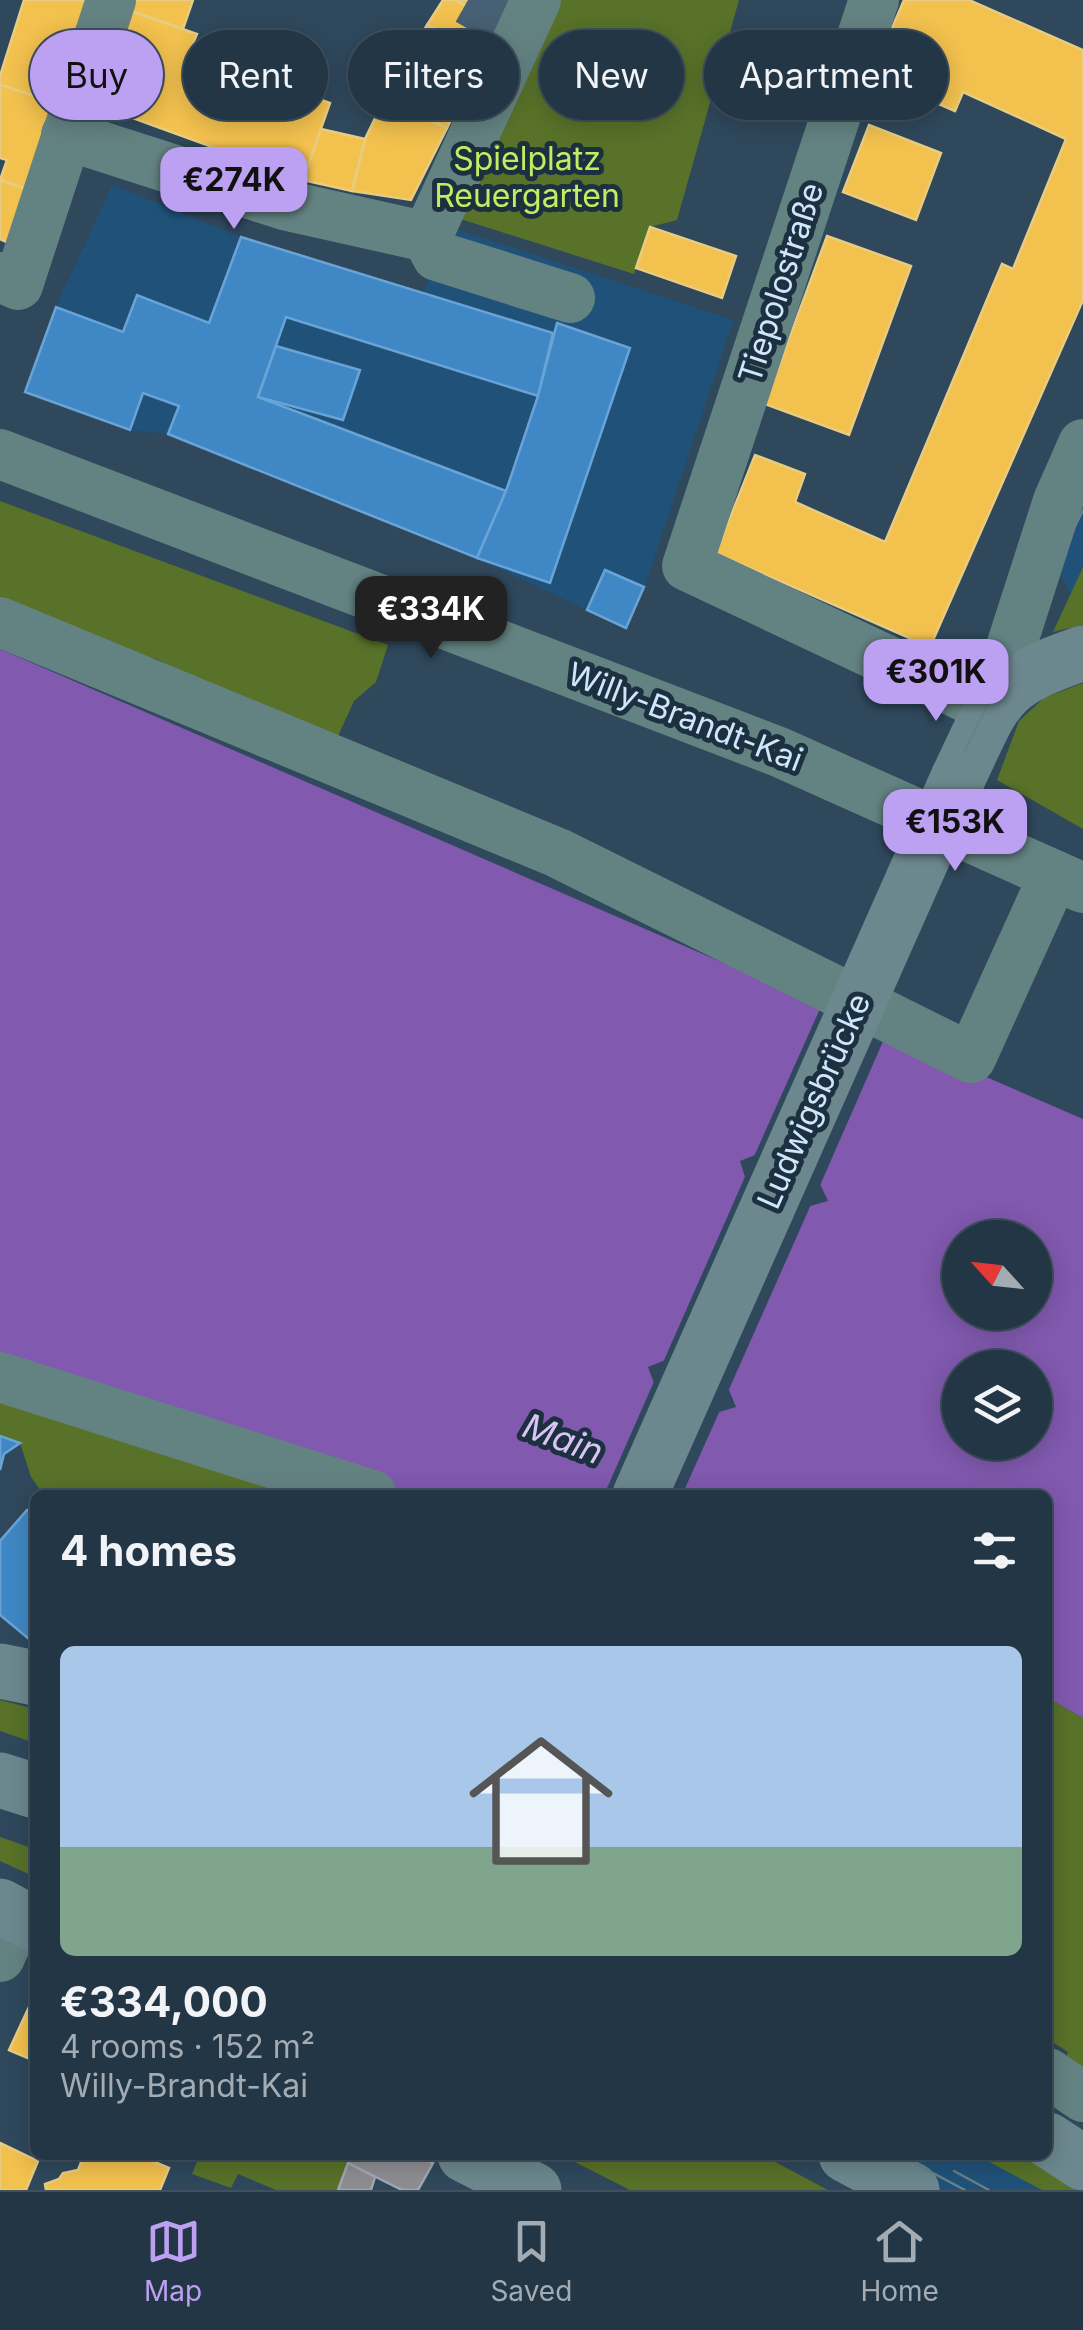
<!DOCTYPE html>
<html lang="en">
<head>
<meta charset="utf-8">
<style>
  :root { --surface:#233645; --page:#2b3e4c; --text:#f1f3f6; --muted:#a3abb3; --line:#40505e; --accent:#bca0f2 }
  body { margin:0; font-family:Inter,sans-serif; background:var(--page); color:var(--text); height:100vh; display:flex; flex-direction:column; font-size:38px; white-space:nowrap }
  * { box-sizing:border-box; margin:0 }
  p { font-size:32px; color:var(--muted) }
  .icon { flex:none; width:55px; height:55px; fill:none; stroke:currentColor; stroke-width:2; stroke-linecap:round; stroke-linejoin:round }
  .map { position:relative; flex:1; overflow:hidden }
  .panel { position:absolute; left:30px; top:1490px; width:1022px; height:670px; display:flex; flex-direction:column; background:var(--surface); border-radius:15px; box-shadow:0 5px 25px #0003,0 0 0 2px var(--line) }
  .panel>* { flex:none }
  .top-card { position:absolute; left:30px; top:30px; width:1025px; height:90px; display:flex; gap:20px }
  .needle { width:65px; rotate:297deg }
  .tools { position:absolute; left:942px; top:1220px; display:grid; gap:20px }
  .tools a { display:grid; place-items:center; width:110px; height:110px; border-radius:50%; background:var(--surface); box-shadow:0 5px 25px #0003,0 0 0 2px var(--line); font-size:50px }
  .price { position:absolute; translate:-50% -85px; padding:0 22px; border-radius:20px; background:var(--accent); color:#111; font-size:32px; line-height:65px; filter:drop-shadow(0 2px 5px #0008) }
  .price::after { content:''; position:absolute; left:50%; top:60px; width:30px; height:22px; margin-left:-15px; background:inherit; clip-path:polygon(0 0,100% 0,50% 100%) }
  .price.current { background:#222; color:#fff }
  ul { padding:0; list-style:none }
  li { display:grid; align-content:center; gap:20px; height:530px; padding:0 30px }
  li span { display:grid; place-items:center; height:310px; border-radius:15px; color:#555 }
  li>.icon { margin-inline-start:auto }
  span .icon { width:180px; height:180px; fill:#fffc; stroke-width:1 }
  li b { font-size:42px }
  h2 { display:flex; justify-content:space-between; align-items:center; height:120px; padding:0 30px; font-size:42px }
  .pill { padding:0 35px; border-radius:45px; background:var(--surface); box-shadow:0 5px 25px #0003,0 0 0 2px var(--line); font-size:35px; line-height:90px }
  .pill.current { background:var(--accent); color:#111 }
  .dock { display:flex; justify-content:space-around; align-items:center; height:140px; border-top:2px solid var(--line); background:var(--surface); font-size:28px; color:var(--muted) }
  .dock a { display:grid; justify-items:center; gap:5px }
  .dock .current { color:var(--accent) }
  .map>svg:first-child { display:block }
</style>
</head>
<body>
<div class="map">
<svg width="1083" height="2190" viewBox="0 0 1083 2190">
  <rect width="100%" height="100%" fill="#2f485c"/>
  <g fill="#205279">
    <path d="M112,185L241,237L423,293L447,226L733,320L644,587L605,570L587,610L477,558L168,434L130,430L25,392L56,307Z"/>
    <path d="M1083,487V567L1071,593L1063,580L1059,562Z"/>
    <path d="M875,2155H976L1042,2190H940Z"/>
  </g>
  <g fill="#587229">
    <path d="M561,0H739L677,220L650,227L634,274L451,216Z"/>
    <path d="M0,501L388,645L376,682L354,701L334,745L154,658L147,672L0,604Z"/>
    <path d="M1083,567V625L1053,632Z"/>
    <path d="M1083,683V829L997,780L1019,721L1044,698Z"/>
    <path d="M0,1386L327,1495H44L31,1477L20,1443L0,1436Z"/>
    <path d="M1048,1698L1083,1718V2097L1064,2064L1068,2052L1048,2039Z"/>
    <path d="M0,1700L35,1709V1743L0,1731Z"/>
    <path d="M0,1837L35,1849V1877L0,1861Z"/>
    <path d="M200,2155H331L348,2163L338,2190H276L238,2174L231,2188L192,2174Z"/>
    <path d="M561,2155H762L828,2190H630Z"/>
    <path d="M976,2155H1043L1083,2190H1042Z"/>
  </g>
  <path fill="#8159af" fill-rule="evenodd" d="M0,649L1083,1119V1718L1048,1698V1495H383L0,1372ZM755,1155L820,1184L828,1201L810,1206L745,1177L740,1161ZM960,1238H1035V1312H960ZM663,1361L729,1390L736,1407L719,1412L654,1383L648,1367ZM960,1368H1035V1442H960Z"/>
  <g fill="#2f485c">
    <path d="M823,1002L888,1030L818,1190L752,1161Z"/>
    <path d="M748,1170L813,1200L726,1396L661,1367Z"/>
    <path d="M656,1377L722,1406L682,1495H604Z"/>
  </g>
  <g fill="#f2c14e" stroke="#e8cc82" stroke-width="2.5">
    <path d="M24,0H94L60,104L0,85V76Z"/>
    <path d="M121,0H193L183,29L119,7Z"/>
    <path d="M443,0H454L504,27L486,54L427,25Z"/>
    <path d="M456,0H520L504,27Z"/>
    <path d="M904,0H969L1083,50V300L930,647L716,553L755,455L805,474L795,502L885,542L1002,264L1013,269L1066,139L963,92L955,111L886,81L905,34L892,28Z"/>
    <path d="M119,7L197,34L189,53L330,103L303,180L86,101Z"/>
    <path d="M427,25L486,54L468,86L408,56Z"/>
    <path d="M408,56L468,86L447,128L384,100Z"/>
    <path d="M0,85L60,104L32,191L0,180L7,160L0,158Z"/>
    <path d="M384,100L447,128L411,200L352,191L365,139Z"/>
    <path d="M869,125L941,153L916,220L843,192Z"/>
    <path d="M321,129L365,139L352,191L303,180Z"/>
    <path d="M0,180L32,191L13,245L0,239Z"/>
    <path d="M650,227L736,256L722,298L636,268Z"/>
    <path d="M827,236L911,266L849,435L765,404Z"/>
    <path d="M35,1994V2061L9,2050Z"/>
    <path d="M0,2143L38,2161L26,2190H0Z"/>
    <path d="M84,2155H138L169,2168L160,2190H46L45,2184L59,2179L63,2173L78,2170Z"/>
  </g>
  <g fill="#3f88c5" stroke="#6aa4d6" stroke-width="2.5">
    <path d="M241,237L553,333L538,396L286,317L258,397L506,491L477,558L168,434L179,406L143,393L130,430L25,392L56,307L123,332L137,295L209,323Z"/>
    <path d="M557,323L630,348L550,583L477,558L506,491L538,396Z"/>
    <path d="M276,346L360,370L343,420L258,397Z"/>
    <path d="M605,570L644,587L626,628L587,610Z"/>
    <path d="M0,1436L20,1443L4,1454L0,1470Z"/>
    <path d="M27,1510L35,1517V1644L0,1615V1541Z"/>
  </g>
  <g fill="#8d8d92" stroke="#a1a8b2" stroke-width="2.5">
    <path d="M352,2155H414L433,2163L418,2190H402L348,2163Z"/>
    <path d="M348,2163L375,2177L371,2190H338Z"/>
  </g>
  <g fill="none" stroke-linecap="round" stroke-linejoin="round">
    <path stroke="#476074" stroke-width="50" stroke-dasharray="50 25" stroke-linecap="butt" d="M468,0L507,22"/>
    <g stroke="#638382" stroke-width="50">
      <path d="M874,0L687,566L991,709L1058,501L1083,444"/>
      <path d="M66,135L284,205L427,237"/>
      <path d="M427,237L536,0"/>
      <path d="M427,237L437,256L570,298"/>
      <path d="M0,277L18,285L111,0"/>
      <path d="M0,454L779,752L1083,888"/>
      <path d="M0,622L558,853L971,1058L1054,875"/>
      <path d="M0,1377L372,1495"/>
      <path d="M0,1957L18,1916"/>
      <path d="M1048,2073L1083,2097"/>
    </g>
    <g stroke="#6c888e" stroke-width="55">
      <path d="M958,778C997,697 993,684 1083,653"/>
      <path d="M0,1671L35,1678"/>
      <path d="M0,1780L35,1791"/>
      <path d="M0,1906L35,1925"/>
      <path d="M1048,2140L1083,2163"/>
      <path d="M465,2155L534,2190"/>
      <path d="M846,2155L912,2190"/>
    </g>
    <g stroke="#688089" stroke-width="2.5">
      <path d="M630,1495L953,775L1083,510"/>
      <path d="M650,1495L816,1117"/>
      <path d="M899,2155L965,2190"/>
      <path d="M954,2171L989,2190"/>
    </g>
    <path stroke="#6c888e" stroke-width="55" d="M640,1495L958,778"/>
  </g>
  <g text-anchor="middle" stroke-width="10" stroke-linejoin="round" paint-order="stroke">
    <g font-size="32" fill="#c0ee62" stroke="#1c3040">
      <text x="527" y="170">Spielplatz<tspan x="527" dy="37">Reuergarten</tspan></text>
    </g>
    <g font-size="32" fill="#cfe7fc" stroke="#1c3040">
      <text transform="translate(781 283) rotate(-72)" y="11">Tiepolostraße</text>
      <text transform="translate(685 717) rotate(21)" y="11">Willy-Brandt-Kai</text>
      <text transform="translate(814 1101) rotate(-66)" y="11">Ludwigsbrücke</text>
    </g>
    <g font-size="35" font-style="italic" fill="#d9c4f4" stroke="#1c3040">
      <text transform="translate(563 1439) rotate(21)" y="12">Main</text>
    </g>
  </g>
</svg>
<div class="tools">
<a><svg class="needle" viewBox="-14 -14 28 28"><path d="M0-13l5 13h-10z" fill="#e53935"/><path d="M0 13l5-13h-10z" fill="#a3abb3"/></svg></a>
<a><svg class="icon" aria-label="layers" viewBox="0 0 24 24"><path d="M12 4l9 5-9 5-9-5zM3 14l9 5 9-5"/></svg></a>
</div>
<b class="price" style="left:234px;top:232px">€274K</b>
<b class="price current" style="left:431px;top:661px">€334K</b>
<b class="price" style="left:936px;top:724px">€301K</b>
<b class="price" style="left:955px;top:874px">€153K</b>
<div class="top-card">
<a class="pill current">Buy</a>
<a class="pill">Rent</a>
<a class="pill">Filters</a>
<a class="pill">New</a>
<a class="pill">Apartment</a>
</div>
<section class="panel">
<h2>4 homes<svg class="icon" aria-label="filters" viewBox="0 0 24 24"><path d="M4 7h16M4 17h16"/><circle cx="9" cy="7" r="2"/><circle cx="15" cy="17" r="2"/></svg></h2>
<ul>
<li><span style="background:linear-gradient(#a9c7e8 65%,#7fa58c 0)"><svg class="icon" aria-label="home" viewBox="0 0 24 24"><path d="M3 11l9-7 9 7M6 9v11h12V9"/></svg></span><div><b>€334,000</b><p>4 rooms · 152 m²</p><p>Willy-Brandt-Kai</p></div></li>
</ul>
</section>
</div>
<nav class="dock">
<a class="current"><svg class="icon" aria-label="map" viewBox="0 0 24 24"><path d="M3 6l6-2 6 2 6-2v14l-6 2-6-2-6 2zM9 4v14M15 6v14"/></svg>Map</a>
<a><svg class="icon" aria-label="saved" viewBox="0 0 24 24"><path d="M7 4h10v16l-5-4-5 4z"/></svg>Saved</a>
<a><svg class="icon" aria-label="home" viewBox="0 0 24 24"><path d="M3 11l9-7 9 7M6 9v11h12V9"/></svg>Home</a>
</nav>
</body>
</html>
